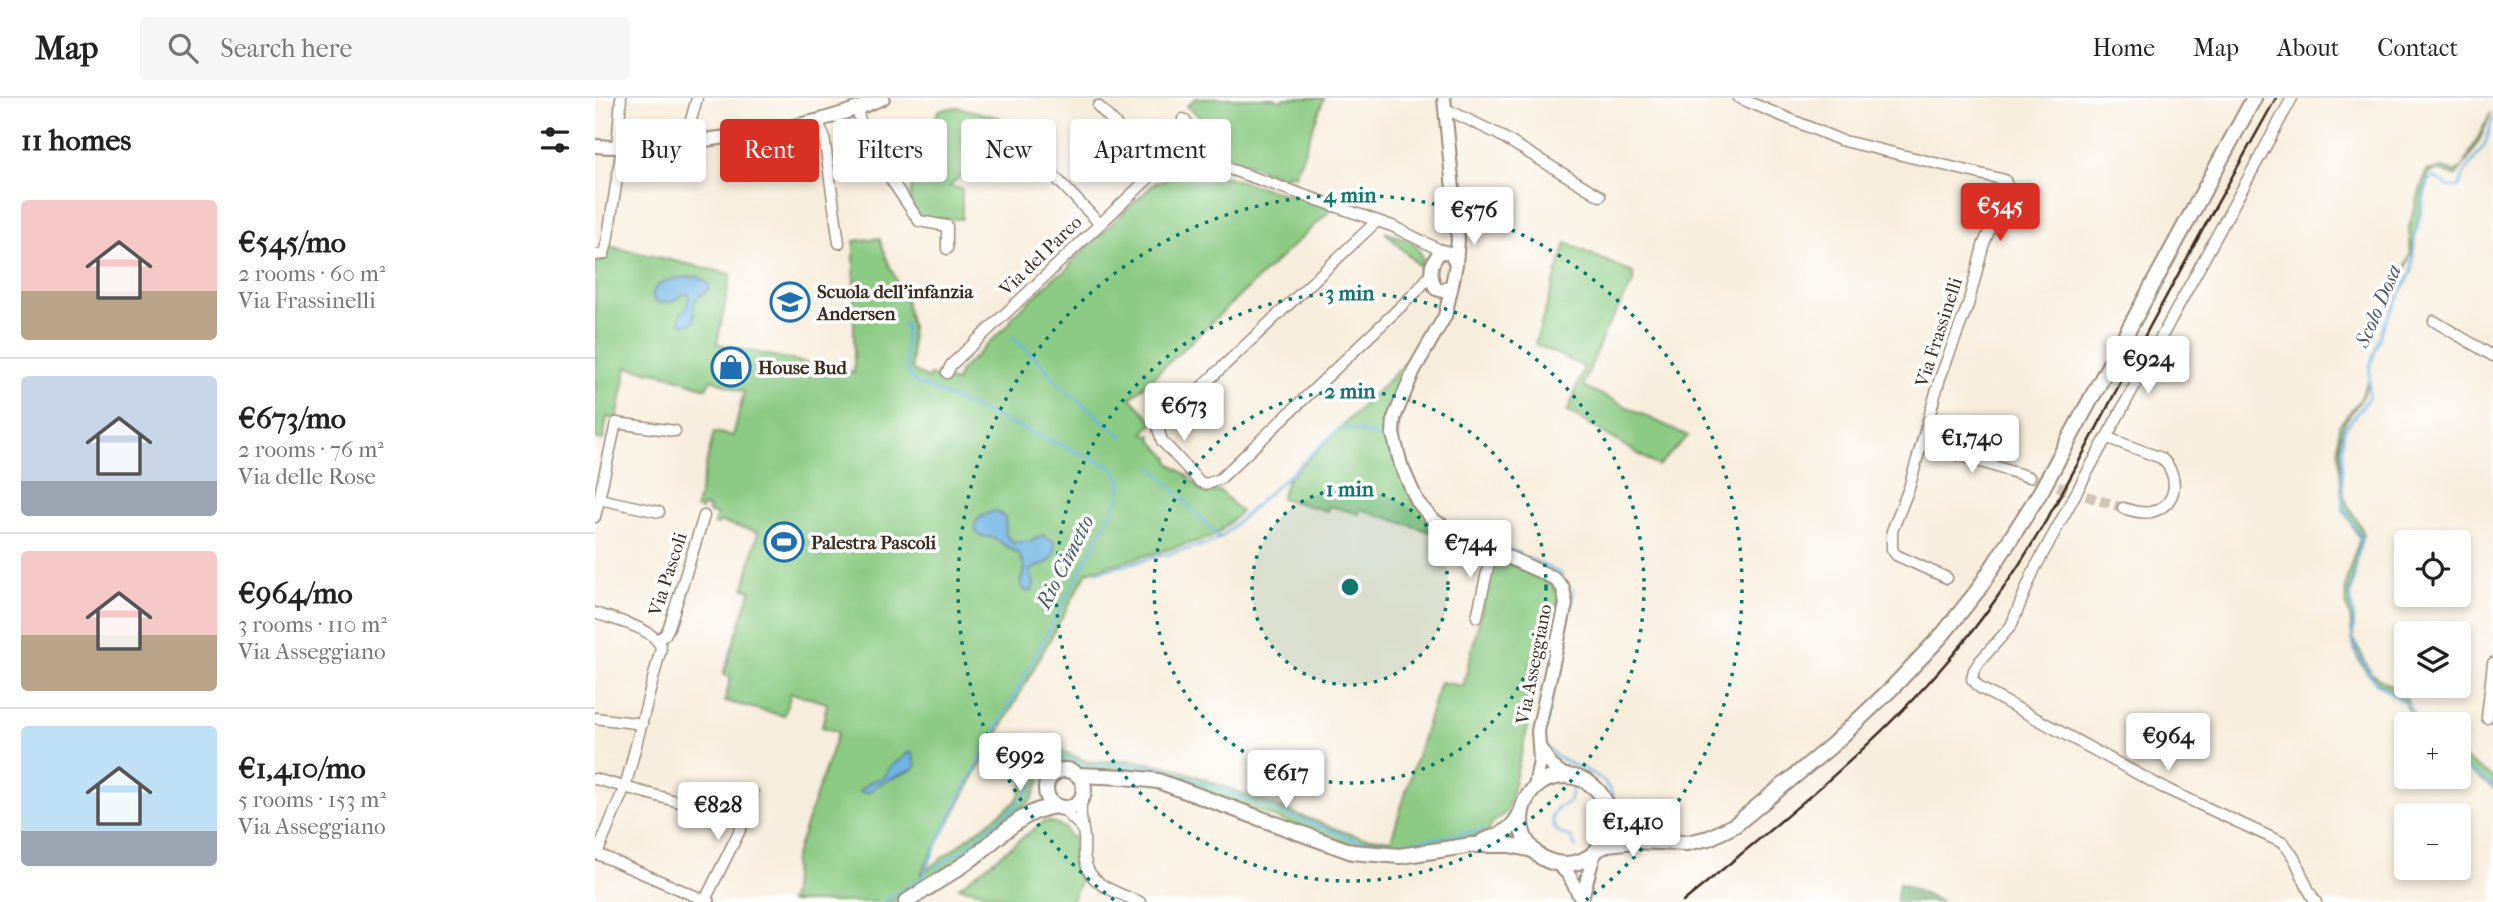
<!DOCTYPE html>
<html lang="en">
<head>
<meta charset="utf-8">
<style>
  :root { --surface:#fff; --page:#f6f6f6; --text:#222; --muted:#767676; --line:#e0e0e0; --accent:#d93025 }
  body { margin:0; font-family:"IM FELL French Canon",serif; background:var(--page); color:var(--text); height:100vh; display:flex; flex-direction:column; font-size:26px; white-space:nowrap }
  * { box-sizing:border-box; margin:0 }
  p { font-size:23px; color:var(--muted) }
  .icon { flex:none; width:38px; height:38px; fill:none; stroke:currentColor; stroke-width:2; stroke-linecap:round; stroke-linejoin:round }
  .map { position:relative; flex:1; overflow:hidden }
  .drawer { display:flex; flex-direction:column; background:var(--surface); width:595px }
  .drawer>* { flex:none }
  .banner { position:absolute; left:21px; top:21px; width:665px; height:63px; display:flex; gap:14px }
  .buttons { position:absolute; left:1799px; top:432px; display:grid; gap:14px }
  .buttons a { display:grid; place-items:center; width:77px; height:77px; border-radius:7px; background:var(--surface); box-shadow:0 4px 10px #0003; font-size:35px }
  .price { position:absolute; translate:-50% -60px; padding:0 16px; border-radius:7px; background:#fff; color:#222; font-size:23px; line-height:46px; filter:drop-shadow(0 2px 4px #0008) }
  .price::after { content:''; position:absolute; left:50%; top:42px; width:21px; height:16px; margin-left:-10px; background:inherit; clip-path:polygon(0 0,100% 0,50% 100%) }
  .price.on { background:var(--accent); color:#fff }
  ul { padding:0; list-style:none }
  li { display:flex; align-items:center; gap:21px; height:175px; padding:0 21px }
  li+li { border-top:2px solid var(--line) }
  li span { display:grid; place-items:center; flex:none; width:196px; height:140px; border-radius:7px; color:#555 }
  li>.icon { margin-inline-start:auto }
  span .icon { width:84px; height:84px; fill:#fffc; stroke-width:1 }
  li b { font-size:30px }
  h2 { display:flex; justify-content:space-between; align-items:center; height:84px; padding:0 21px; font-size:30px }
  .tag { padding:0 24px; border-radius:7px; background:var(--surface); box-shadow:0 4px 10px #0003; font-size:24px; line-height:63px }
  .tag.on { background:var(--accent); color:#fff }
  header { display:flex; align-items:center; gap:42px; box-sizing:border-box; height:98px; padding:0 35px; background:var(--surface); border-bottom:2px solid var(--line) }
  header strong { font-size:33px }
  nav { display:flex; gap:38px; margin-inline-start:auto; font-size:24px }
  .search { width:490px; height:63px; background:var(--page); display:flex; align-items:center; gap:18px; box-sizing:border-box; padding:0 24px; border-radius:7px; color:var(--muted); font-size:26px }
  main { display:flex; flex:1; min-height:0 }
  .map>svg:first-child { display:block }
</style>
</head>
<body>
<header>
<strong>Map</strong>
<div class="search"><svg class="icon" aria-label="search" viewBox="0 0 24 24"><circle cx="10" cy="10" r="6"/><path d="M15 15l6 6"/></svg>Search here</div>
<nav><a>Home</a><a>Map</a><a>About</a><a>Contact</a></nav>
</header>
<main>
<section class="drawer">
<h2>11 homes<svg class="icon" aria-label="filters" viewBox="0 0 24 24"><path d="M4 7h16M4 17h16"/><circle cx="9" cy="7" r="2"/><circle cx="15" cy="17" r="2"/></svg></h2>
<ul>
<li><span style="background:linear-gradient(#f6c9c9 65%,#b9a48a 0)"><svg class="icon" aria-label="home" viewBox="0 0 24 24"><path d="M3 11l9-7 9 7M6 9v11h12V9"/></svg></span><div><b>€545/mo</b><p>2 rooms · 60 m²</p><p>Via Frassinelli</p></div></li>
<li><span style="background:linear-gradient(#c9d6e8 75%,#9aa5b1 0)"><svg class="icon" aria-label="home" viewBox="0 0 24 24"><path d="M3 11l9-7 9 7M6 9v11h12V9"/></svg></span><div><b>€673/mo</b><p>2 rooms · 76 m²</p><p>Via delle Rose</p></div></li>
<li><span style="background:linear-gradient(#f6c9c9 60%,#b9a48a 0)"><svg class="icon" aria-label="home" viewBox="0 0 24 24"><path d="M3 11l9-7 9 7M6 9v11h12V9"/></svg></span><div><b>€964/mo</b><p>3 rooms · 110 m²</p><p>Via Asseggiano</p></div></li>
<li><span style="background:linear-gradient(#bfe0f5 75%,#9aa5b1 0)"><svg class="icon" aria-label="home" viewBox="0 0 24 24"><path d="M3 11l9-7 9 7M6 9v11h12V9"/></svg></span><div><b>€1,410/mo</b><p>5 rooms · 153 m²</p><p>Via Asseggiano</p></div></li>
</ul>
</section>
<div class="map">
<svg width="1898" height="804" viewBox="0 0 1898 804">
  <rect width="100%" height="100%" fill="#fff"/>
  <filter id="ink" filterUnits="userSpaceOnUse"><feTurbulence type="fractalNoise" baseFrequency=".0143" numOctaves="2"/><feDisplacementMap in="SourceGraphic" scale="14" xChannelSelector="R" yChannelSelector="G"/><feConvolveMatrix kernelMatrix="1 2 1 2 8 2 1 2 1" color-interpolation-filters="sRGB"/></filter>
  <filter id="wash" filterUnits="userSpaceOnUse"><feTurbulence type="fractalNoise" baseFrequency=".00686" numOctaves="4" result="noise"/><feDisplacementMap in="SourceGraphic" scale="28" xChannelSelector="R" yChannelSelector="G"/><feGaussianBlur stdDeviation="1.57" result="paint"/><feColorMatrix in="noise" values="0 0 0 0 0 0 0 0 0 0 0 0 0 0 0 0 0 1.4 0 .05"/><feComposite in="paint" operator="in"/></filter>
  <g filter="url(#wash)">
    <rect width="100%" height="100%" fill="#f7eddc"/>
    <g fill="#8bcb83" stroke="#637a50" stroke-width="2">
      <path d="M601,0H679L687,3L688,0H729L700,78L692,75L690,81L601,45L617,29L592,8Z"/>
      <path d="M362,9L406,20L403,32L384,28L377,35L371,74L354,88L367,91V121H325L315,103L319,66L344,12Z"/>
      <path d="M1896,15C1887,38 1877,60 1860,78L1843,72L1834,75C1822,113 1823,153 1802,187L1816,156L1814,129L1831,73L1849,70L1859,74L1867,70Z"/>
      <path d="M584,65L738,110L536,300L559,324L549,334L553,338L556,336L558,344L574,360V364C579,369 582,371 587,374C605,385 600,397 625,393L646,414L621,437L614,440L492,474L325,777L420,704C427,695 427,688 431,678C436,664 454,657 467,653L493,664L535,662L577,669L749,734L766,739L796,742L845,584L868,588L900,458L956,485L963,497V505L912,714L896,726L893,736L803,752L757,748L573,680L536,672L489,673L471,666H464L447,677L437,701L371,758L297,804H194L197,795L199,761L243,634L227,629L232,605L196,595L189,618L130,603L136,579L129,577V574L156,492L149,490L163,434L126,424L122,427L119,426L122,417L113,414L114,410L108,408L106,412L101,410L119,334L138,338L149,294L116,281L111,290L72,277L32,269L22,321L12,319L8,342L0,340V163L7,164L13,148L136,176L122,246L259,275V143L284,140L295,169L310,200L316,228L317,271L333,281L335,277L361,284L365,273L415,225L417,219L462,177C469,175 475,171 476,164L561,84L569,83L577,75V72Z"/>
      <path d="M790,134C813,142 829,144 828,172Z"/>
      <path d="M971,145L1038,175L1039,183L1009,235L988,288L1093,338L1063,368L973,313L989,269L940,246Z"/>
      <path d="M814,262L819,267L807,292L802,345L826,406L867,444L765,411L764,416L734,408L732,413L686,400L692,382Z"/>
      <path d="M1773,283C1771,302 1753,313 1747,331C1743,345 1745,387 1750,401C1754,413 1764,422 1768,435L1754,495L1759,521L1758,540L1776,575L1809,597L1824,626C1814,623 1815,608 1806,601C1795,592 1782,586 1773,575C1759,559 1757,544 1756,525C1756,518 1752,511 1751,504C1748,483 1758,460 1765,441L1748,411L1743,346L1744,327L1765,302Z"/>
      <path d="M1864,657L1898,680V690L1864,666Z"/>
      <path d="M454,723L470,730L474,738L479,739V760L486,781L476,804H432L364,789L448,724Z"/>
    </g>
    <path fill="#70af71" stroke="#566c48" stroke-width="2" d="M1304,785L1347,804H1301Z"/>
    <g fill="#6db3e3" stroke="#546e80" stroke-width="2">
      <path d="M91,179H104L114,186V191C110,195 104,197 101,201C96,208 101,217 99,224L89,227L85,225C84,216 86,214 93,209L94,196H88C80,203 70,209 59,203C53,184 77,181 91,179Z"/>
      <path d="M402,413L410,420L411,437L418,445L436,443L449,437L459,444C463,468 447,464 435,473L439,486L437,494L430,493L425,484L430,471L424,456L398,440L383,437C373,423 389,415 402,413Z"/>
      <path d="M313,655H317L321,668L319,671L282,687L275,694L268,695L264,693L275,684L290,679L294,670Z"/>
    </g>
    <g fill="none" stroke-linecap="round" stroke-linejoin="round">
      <g stroke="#6db3e3" stroke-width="2.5">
        <path d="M417,239L440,259L472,294L528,339"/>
        <path d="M557,369L625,440"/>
        <path d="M814,370L819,381"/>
        <path d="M821,387L830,403"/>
        <path d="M862,428L878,435"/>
        <path d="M886,439L924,455"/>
        <path d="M932,459L968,477"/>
        <path d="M502,474L612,446L625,440L747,328L793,342L795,350"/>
        <path d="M977,507L978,491"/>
        <path d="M1825,626L1814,607L1781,585L1763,557L1757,540L1759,527L1756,499L1766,439L1748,408L1747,349L1749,332L1774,299L1775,268L1789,227L1817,173L1820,140L1833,83L1838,79L1855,89H1864L1869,76L1890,46L1898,20"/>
        <path d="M950,632L957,598"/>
        <path d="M954,651C969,668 990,668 1006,681C1016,689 1018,700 1024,710C1035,727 1061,729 1079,731"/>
        <path d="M1864,666L1898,688"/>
        <path d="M979,683L974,704L962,710L957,719C958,733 964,736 976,739L981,750"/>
        <path d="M340,770L369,751L425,705L430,699L443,670L451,664L468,660L477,661L493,669L522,666L560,668L764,743L801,746L889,732"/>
        <path d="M287,804L327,780L356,717L524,400C527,386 527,379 517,369L321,285C305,270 313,243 310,224"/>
      </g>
    </g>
  </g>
  <g filter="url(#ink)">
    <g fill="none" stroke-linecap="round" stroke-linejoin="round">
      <path stroke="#d1c6b6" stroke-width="10" stroke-dasharray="10 5" stroke-linecap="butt" d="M1434,379L1528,410"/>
      <g stroke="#998c7d" stroke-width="13">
        <g id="minor">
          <path d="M1144,0L1245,42L1410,82L1412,88L1388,148L1373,207L1345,280L1314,390L1297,433V451L1301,457L1352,480"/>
          <path d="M1697,0L1439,472L1416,528L1385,563L1379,572L1377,581L1385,590L1567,689L1688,745C1705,762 1707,786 1721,804"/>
          <path d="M503,8L563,70"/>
          <path d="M851,11L901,35L1005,98"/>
          <path d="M262,12L272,46L324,123L352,128V151"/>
          <path d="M223,24L229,38L244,145"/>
          <path d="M90,44L102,0"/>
          <path d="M22,49L26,0"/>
          <path d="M583,53L797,128L847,153"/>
          <path d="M442,60L504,125"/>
          <path d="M782,123L563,330L567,343L605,384L611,386L625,381L821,194L836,176"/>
          <path d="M0,157L9,156L12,144L27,49"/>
          <path d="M1839,223L1898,258"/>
          <path d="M352,275L356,267L593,43L601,34L588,21"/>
          <path d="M1513,340L1566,360C1585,376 1584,407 1556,414C1547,416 1537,413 1528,410"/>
          <path d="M1328,346L1434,379"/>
          <path d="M4,401L64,414"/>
          <path d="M0,419L21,325L80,333"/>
          <path d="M0,515C19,522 61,530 66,550L31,686L2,756"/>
          <path d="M882,519L897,452"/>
          <path d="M63,541L70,537L74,529L109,418"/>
          <path d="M0,620L47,626"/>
          <path d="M1892,620L1898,565"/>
          <path d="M0,681L150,722"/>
          <path d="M487,700C484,715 487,725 489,739C490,747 488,754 490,762C494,788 524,795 545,804"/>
          <path d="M467,710L486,729"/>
          <path d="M0,755L114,804"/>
          <path d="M110,802L150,722L158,695"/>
        </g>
      </g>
      <g stroke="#998c7d" stroke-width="16">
        <g id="tertiary">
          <path d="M849,0L863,142L861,166"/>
          <path d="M0,48C40,51 78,46 117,41C177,33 233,25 288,0"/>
          <path d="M847,153L856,156L861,166L857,187L848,193L841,191C834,177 834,164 847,153Z"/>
          <path d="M857,187L850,218L819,272L799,320L798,336L806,367L822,403L838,422L867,438L959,480L968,490L971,506L943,633L945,663L940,689"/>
          <path d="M945,650L957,668L969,677"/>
          <path d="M963,766L974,777L986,801"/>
          <path d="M986,804L999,756"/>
        </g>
      </g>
      <g stroke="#998c7d" stroke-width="18">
        <g id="secondary">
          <circle cx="470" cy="691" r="19"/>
          <path d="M483,677L530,679L563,683L757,754L805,758L877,747H915L938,752"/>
          <circle cx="970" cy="722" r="44"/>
          <path d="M1014,712L1035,730L1056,740"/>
          <path d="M888,743C905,737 919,732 926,714"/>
          <path d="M1005,750L1013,746L1039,743L1092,745L1114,740L1140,727L1236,648L1298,589L1348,536L1383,492L1446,393L1659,0"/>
          <path d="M311,804C332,790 354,777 375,762C402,742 426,712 461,708"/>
        </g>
      </g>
      <use href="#minor" stroke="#fff" stroke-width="10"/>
      <use href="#tertiary" stroke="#fff" stroke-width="12"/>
      <use href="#secondary" stroke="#fff" stroke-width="14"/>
      <path stroke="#3b2a1e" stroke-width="2.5" d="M1088,804C1187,722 1289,643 1370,542C1439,457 1488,356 1538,260C1584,173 1633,86 1681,0"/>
    </g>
  </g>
  <circle cx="755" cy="489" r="98" fill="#0f766e" fill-opacity=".12"/>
  <g fill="none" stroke="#0f766e" stroke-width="3.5" stroke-dasharray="3.5 7">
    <circle cx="755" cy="489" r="98"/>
    <circle cx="755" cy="489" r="196"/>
    <circle cx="755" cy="489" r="294"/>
    <path d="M519 802A392 392 0 1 1 991 802"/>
  </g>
  <defs>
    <g id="school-ring" transform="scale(2.0125)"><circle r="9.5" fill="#fff" stroke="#1f6fb2" stroke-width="1.5"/><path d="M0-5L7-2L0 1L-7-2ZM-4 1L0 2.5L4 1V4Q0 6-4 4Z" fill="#1f6fb2"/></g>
    <g id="shop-ring" transform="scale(2.0125)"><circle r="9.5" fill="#fff" stroke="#1f6fb2" stroke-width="1.5"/><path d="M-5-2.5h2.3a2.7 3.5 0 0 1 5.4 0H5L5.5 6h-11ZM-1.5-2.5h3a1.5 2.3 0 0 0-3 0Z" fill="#1f6fb2"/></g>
    <g id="stadium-ring" transform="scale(2.0125)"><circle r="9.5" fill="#fff" stroke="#1f6fb2" stroke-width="1.5"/><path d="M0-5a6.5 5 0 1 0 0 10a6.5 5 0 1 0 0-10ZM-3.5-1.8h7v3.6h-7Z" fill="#1f6fb2"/></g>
  </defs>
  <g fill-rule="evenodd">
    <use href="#school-ring" x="195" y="204"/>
    <use href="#shop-ring" x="136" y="269"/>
    <use href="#stadium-ring" x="189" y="444"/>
  </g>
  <g text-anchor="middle" stroke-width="7" stroke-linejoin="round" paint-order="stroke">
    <g font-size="19" fill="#3b2a1e" stroke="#fff">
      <text transform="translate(445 157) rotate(-44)" y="7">Via del Parco</text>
      <text transform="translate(1343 234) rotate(-72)" y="7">Via Frassinelli</text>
      <text transform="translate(72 476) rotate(-72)" y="7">Via Pascoli</text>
      <text transform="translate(938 566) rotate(-79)" y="7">Via Asseggiano</text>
    </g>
    <g font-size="19" font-weight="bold" fill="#3b2a1e" stroke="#fff" text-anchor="start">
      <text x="222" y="200">Scuola dell'infanzia<tspan x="222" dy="22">Andersen</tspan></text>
      <text x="163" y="276">House Bud</text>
      <text x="216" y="451">Palestra Pascoli</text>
    </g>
    <g font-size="21" font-style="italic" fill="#4c5a63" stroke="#fff">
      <text transform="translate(1783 208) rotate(-67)" y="7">Scolo Dosa</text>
      <text transform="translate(470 464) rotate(-63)" y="7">Rio Cimetto</text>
    </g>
  </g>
  <circle cx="755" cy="489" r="10" fill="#0f766e" stroke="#fff" stroke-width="3.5"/>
  <g font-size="21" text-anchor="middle" font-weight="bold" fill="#0f766e" stroke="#fff" stroke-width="7" stroke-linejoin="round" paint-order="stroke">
    <text x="755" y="104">4 min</text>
    <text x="755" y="202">3 min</text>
    <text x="755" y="300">2 min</text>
    <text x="755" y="398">1 min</text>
  </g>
</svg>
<div class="buttons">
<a><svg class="icon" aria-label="locate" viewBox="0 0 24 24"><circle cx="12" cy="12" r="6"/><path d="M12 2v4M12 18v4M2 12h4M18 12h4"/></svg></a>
<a><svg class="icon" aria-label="layers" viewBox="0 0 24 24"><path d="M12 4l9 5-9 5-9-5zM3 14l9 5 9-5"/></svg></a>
<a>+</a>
<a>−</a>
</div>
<b class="price on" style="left:1405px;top:145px">€545</b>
<b class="price" style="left:879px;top:149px">€576</b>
<b class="price" style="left:1553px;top:298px">€924</b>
<b class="price" style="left:589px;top:345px">€673</b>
<b class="price" style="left:1377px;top:377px">€1,740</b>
<b class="price" style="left:875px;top:482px">€744</b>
<b class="price" style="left:1573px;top:675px">€964</b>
<b class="price" style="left:425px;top:695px">€992</b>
<b class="price" style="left:691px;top:712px">€617</b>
<b class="price" style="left:123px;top:744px">€828</b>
<b class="price" style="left:1038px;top:761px">€1,410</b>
<div class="banner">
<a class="tag">Buy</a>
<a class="tag on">Rent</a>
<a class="tag">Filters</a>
<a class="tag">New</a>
<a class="tag">Apartment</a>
</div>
</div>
</main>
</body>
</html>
